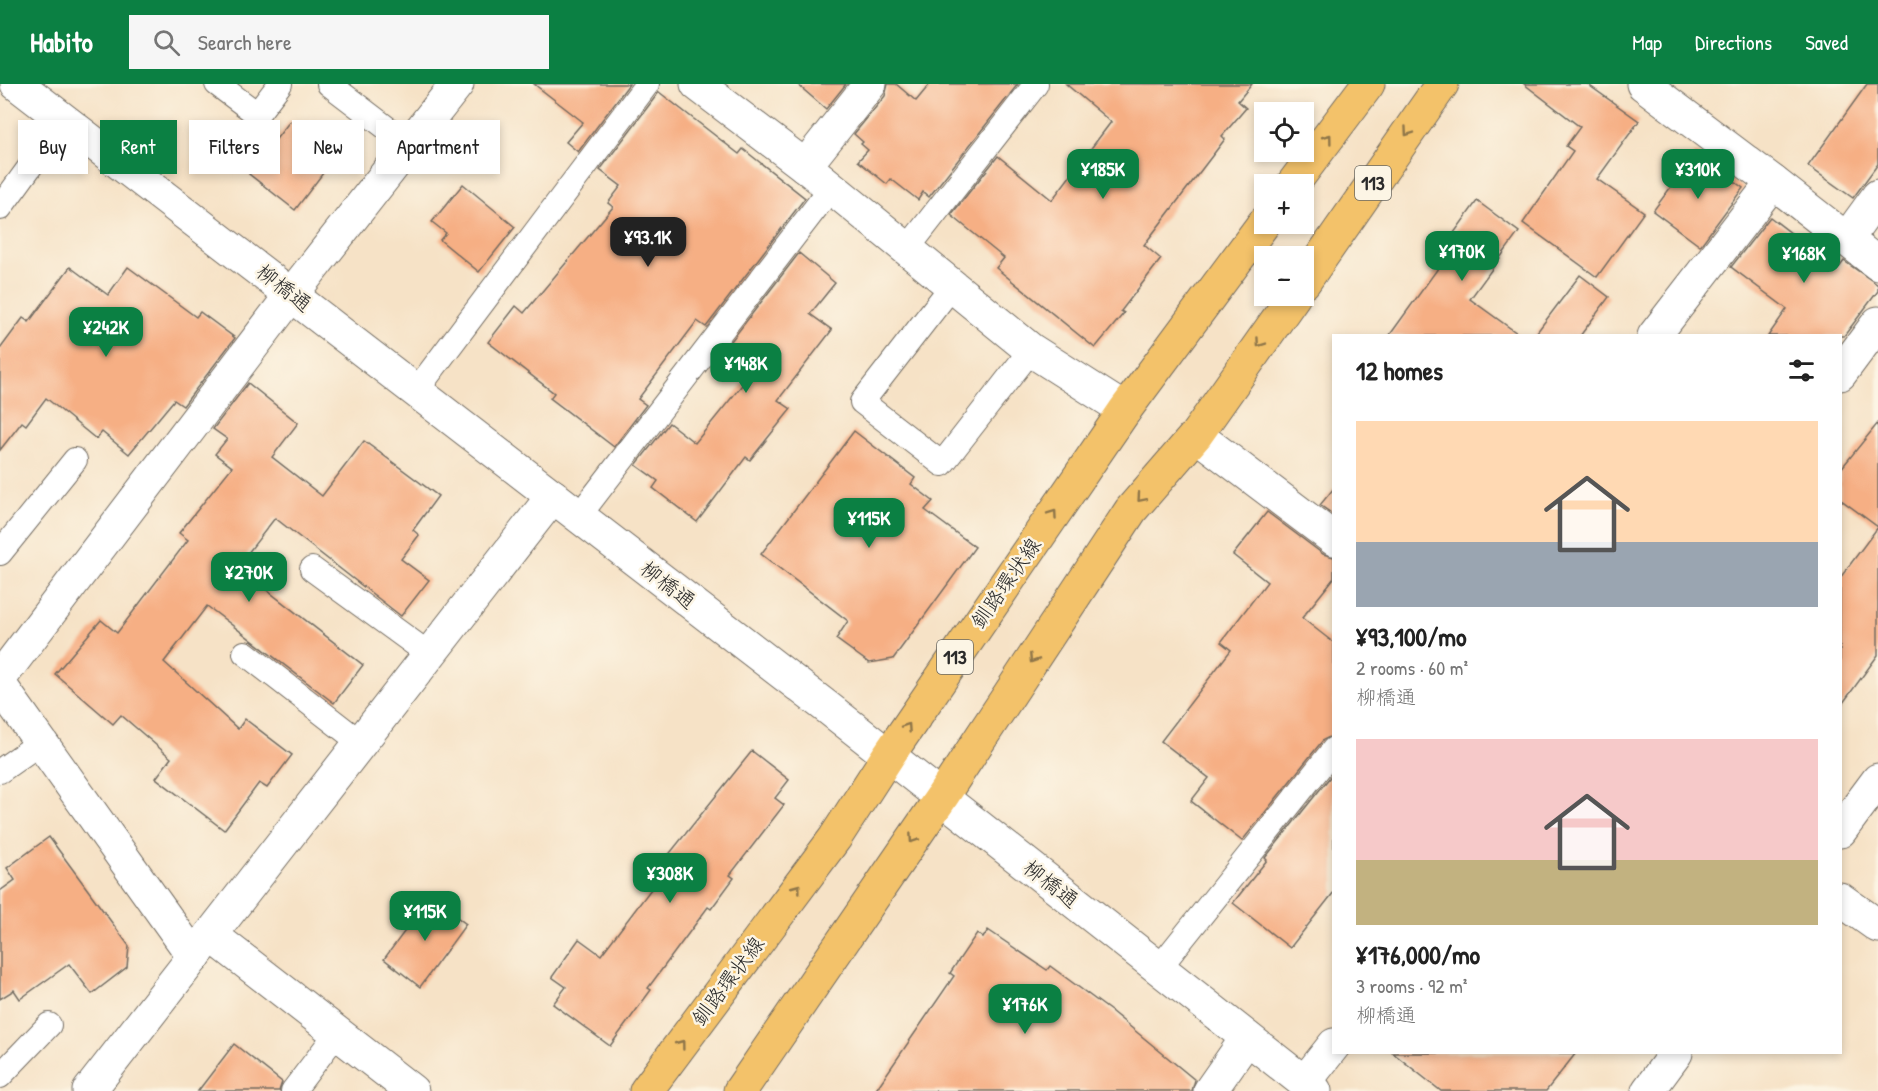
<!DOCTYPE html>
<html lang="en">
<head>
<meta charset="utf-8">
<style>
  :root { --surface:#fff; --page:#f6f6f6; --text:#222; --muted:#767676; --accent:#0b8043 }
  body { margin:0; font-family:"Patrick Hand","Klee One",sans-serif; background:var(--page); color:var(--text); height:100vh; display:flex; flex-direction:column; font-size:22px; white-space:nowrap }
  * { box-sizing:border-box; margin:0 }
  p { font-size:20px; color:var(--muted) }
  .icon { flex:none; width:33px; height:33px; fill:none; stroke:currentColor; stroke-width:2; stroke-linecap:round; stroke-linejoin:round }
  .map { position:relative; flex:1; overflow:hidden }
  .details { position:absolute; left:1332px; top:250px; width:510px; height:720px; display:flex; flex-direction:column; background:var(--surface); border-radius:0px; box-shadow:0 3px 9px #0003 }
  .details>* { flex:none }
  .hud { position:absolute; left:18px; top:36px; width:570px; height:54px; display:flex; gap:12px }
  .buttons { position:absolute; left:1254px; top:18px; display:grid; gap:12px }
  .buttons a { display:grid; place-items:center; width:60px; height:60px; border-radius:0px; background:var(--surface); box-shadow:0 3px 9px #0003; font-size:30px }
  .price { position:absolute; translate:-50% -51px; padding:0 14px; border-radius:12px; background:var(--accent); color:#fff; font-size:20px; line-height:39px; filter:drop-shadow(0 2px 3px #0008) }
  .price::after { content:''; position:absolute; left:50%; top:36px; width:18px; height:14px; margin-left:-9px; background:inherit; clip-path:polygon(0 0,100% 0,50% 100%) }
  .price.current { background:#222; color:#fff }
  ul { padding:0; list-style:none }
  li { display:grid; align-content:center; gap:12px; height:318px; padding:0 24px }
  li span { display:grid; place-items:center; height:186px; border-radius:0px; color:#555 }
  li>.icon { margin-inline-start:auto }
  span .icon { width:108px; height:108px; fill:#fffc; stroke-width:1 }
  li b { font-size:26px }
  h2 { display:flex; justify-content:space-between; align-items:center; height:72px; padding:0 24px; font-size:26px }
  .chip { padding:0 21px; border-radius:0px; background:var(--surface); box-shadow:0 3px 9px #0003; font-size:21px; line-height:54px }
  .chip.current { background:var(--accent); color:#fff }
  header { display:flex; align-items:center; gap:36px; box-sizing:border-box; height:84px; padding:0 30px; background:var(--accent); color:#fff }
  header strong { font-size:28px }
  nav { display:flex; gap:33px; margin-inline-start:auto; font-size:21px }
  .search { width:420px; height:54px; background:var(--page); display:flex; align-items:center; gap:15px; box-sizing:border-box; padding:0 21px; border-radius:0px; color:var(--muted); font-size:22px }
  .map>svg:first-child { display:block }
</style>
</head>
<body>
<header>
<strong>Habito</strong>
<div class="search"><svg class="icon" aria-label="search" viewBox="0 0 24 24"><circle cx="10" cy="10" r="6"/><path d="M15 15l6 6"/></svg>Search here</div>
<nav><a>Map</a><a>Directions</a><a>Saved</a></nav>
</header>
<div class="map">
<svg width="1878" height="1007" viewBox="0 0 1878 1007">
  <rect width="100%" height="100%" fill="#fcf5e5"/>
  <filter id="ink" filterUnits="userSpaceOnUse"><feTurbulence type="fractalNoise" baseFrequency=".0167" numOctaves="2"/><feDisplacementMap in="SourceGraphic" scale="12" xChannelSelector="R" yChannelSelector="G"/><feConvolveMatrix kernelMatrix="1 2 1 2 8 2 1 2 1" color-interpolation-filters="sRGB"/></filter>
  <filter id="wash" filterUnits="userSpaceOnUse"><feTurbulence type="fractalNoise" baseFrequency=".008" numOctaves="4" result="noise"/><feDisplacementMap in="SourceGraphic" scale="24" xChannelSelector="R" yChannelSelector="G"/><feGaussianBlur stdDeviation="1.35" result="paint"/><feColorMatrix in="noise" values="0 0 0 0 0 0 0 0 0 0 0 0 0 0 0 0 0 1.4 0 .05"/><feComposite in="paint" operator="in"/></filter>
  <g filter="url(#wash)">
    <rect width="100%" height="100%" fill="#f6e2c6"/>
    <g id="blocks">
      <g fill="#f6af84">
        <path d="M534,0H629L578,68L566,58L583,38Z"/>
        <path d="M797,0H846L826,25Z"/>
        <path d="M888,0H896L916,17L930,0H1018L929,113L923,108L918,116L891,95L887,100L858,77L868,66L861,60L863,58L854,50L885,12Z"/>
        <path d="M1066,0H1252L1238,17L1246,24L1222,52L1225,55L1144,161L1161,175L1121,227L1124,229L1095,264L996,184L1004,174L951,131L998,72L1052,116L1111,38Z"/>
        <path d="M1524,0H1587L1639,37L1597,95L1644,128L1597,193L1523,139L1573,67L1566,62L1580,43Z"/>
        <path d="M1867,0H1878V80L1853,114L1808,82Z"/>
        <path d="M659,8L739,70L743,65L805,114L706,243L697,237L638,315L646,321L614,363L550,314L554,309L488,258L516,222L524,229L613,123L608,119L621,102L600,86Z"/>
        <path d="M290,37L336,72L295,126L249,90Z"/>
        <path d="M1696,69L1743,104L1700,162L1653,127Z"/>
        <path d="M463,100L515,143L479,188L440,156L446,149L432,138Z"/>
        <path d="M1477,117L1519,148L1470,215L1521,252H1389L1444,176L1438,171Z"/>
        <path d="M1770,133L1838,185L1844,177L1878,201V207L1844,252H1768L1787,225L1731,183Z"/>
        <path d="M799,169L835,199L810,230L832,246L778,316L791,325L750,376L746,373L697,438L653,404L658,397L636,381L669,339L695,359L755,285L748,280L750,278L728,261Z"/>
        <path d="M70,183L108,211L128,183L196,233L200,228L235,254L183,322L174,316L129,370L102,348L96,355L46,314L26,341L22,338L0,366V265L23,234L29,238Z"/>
        <path d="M1580,191L1609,213L1580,252H1534Z"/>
        <path d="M248,299L298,339L272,373L322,412L364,357L438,412L413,446L419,451L401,475L429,496L401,532L275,434L237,483L363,581L334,619L207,522L164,578L238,645L245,635L292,671L267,704L259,699L224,746L156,694L171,674L121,631L113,640L55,590L101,536L117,549L188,456L179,449L232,383L215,370L227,355L213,345Z"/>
        <path d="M1878,339V443L1840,415V386Z"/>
        <path d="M854,347L915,394L911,400L933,417L925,426L975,463L893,575L869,579L836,555L848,537L761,470Z"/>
        <path d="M1334,404V431L1320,421Z"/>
        <path d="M1267,428L1323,470L1334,473V494L1302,534L1334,559V651L1323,656L1242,757L1191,717L1209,694L1161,657L1231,566L1221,558L1267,498L1233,471Z"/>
        <path d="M1878,443V571L1840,623V494Z"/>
        <path d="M752,667L789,696L775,714L784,721L730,791L734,794L711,825L708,823L648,904L651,906L610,962L553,920L566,903L552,893L579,855L601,871L664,788L658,784Z"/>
        <path d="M1334,688V808L1290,864L1233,819L1267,776L1265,774Z"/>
        <path d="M49,753L129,862L127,883L92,910L69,880L20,915L14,906L0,915V807L15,796L7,784Z"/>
        <path d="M430,813L466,840L420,903L384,875Z"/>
        <path d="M988,846L1047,886L1050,882L1111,927L1195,996L1192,1007H875L954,892L950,889L977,849L983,854Z"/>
        <path d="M234,960L282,998L279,1007H198Z"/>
        <path d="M1393,969H1576L1546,1007H1441Z"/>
      </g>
    </g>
  </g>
  <g filter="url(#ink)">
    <use href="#blocks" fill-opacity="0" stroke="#726b61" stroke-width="1.5"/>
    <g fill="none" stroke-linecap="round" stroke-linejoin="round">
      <g stroke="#726b61" stroke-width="26">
        <g id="service">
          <path d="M217,0L257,30L280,0"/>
          <path d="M329,0L409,61"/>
          <path d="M0,124L64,36"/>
          <path d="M907,165L1036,0"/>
          <path d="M952,202L862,318L942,380L1031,266"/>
          <path d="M416,307L647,0"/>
          <path d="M578,433L831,104"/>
          <path d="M0,469L75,376"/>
          <path d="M312,485L430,571"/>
          <path d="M245,569L361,659"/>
          <path d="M0,687L41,658"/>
          <path d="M1159,884L1334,665"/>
          <path d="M0,992L49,941"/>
          <path d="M293,1007L337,949"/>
        </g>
      </g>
      <g stroke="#726b61" stroke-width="35">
        <g id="minor">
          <path d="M697,0L805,82L1031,266L1125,326"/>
          <path d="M1643,0L1773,98L1878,180"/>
          <path d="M805,82L870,0"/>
          <path d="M1846,156L1878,112"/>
          <path d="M1654,252L1773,98"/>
          <path d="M1840,290L1878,239"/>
          <path d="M1196,351L1334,455"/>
          <path d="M0,594L292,210L457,0"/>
          <path d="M0,601L194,873"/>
          <path d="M1840,747L1878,696"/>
          <path d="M1840,815L1878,842"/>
          <path d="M211,851L412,1007"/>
          <path d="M1304,999L1334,961"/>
          <path d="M89,1007L553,412"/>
          <path d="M1210,1007L1247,954"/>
          <path d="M1648,1007L1676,969"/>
        </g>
      </g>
      <g stroke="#726b61" stroke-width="35">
        <path id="tertiary" d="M17,0L828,624L1315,1007"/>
      </g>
      <g stroke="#726b61" stroke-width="35">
        <g id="primary">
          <path d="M1293,100L1368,0"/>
          <path d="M1304,198L1442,0"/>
          <path d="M646,1007L835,754L888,672L1125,326L1264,139"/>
          <path d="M740,1007L941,714L1131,426L1196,351L1294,212"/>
        </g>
      </g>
      <use href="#service" stroke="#fff" stroke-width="24"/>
      <use href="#minor" stroke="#fff" stroke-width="33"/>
      <use href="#tertiary" stroke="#fff" stroke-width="33"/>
      <use href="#primary" stroke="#f3c26a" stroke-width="33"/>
    </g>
    <defs><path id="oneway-chevron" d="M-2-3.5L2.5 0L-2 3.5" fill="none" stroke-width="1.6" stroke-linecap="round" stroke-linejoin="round" transform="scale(1.5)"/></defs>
    <g stroke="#8f764a">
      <use href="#oneway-chevron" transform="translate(1408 48) rotate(125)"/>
      <use href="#oneway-chevron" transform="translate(1328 54) rotate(-53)"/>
      <use href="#oneway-chevron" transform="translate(1260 259) rotate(125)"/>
      <use href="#oneway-chevron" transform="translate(1141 414) rotate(131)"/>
      <use href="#oneway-chevron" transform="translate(1053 430) rotate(-55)"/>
      <use href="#oneway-chevron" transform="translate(1033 575) rotate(123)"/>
      <use href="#oneway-chevron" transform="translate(907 643) rotate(-56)"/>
      <use href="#oneway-chevron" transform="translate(913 755) rotate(124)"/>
      <use href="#oneway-chevron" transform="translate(797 804) rotate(-53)"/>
      <use href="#oneway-chevron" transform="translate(681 960) rotate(-53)"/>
    </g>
  </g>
  <g text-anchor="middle" stroke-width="5" stroke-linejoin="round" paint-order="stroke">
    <g fill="#fcf5e5" stroke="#6a6863" stroke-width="1.5">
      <rect x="1355" y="82" width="36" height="34" rx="4.5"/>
      <rect x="937" y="556" width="36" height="34" rx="4.5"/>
    </g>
    <g font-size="20" font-weight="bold" fill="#2b2b2b">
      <text x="1373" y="106">113</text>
      <text x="955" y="580">113</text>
    </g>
    <g font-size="21" fill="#2b2b2b" stroke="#fcf5e5">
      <text transform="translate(284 204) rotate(38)" y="7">柳橋通</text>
      <text transform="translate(1006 499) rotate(-55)" y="7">釧路環状線</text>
      <text transform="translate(668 501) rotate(38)" y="7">柳橋通</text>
      <text transform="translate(1051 800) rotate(38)" y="7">柳橋通</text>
      <text transform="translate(728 897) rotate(-53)" y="7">釧路環状線</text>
    </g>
  </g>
</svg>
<div class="buttons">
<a><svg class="icon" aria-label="locate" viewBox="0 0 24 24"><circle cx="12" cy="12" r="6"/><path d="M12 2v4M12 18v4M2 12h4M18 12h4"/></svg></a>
<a>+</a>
<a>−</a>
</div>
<b class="price" style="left:1103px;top:116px">¥185K</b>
<b class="price" style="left:1698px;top:116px">¥310K</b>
<b class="price current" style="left:648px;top:184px">¥93.1K</b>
<b class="price" style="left:1462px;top:198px">¥170K</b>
<b class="price" style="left:1804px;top:200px">¥168K</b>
<b class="price" style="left:106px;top:274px">¥242K</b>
<b class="price" style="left:746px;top:310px">¥148K</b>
<b class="price" style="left:869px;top:465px">¥115K</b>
<b class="price" style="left:249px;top:519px">¥270K</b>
<b class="price" style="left:670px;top:820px">¥308K</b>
<b class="price" style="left:425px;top:858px">¥115K</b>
<b class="price" style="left:1025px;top:951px">¥176K</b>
<div class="hud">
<a class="chip">Buy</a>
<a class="chip current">Rent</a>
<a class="chip">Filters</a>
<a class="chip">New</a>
<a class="chip">Apartment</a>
</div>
<section class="details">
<h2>12 homes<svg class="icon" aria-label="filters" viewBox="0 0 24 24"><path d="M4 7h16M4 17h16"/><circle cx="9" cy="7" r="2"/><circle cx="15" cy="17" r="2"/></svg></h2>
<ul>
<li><span style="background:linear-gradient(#ffd9b3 65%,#9aa5b1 0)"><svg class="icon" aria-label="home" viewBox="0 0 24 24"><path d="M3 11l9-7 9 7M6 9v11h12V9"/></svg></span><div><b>¥93,100/mo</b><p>2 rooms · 60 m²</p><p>柳橋通</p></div></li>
<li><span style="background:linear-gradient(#f6c9c9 65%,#c2b280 0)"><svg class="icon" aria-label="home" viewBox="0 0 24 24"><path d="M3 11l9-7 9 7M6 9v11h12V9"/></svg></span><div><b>¥176,000/mo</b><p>3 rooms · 92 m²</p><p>柳橋通</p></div></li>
</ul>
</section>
</div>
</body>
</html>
